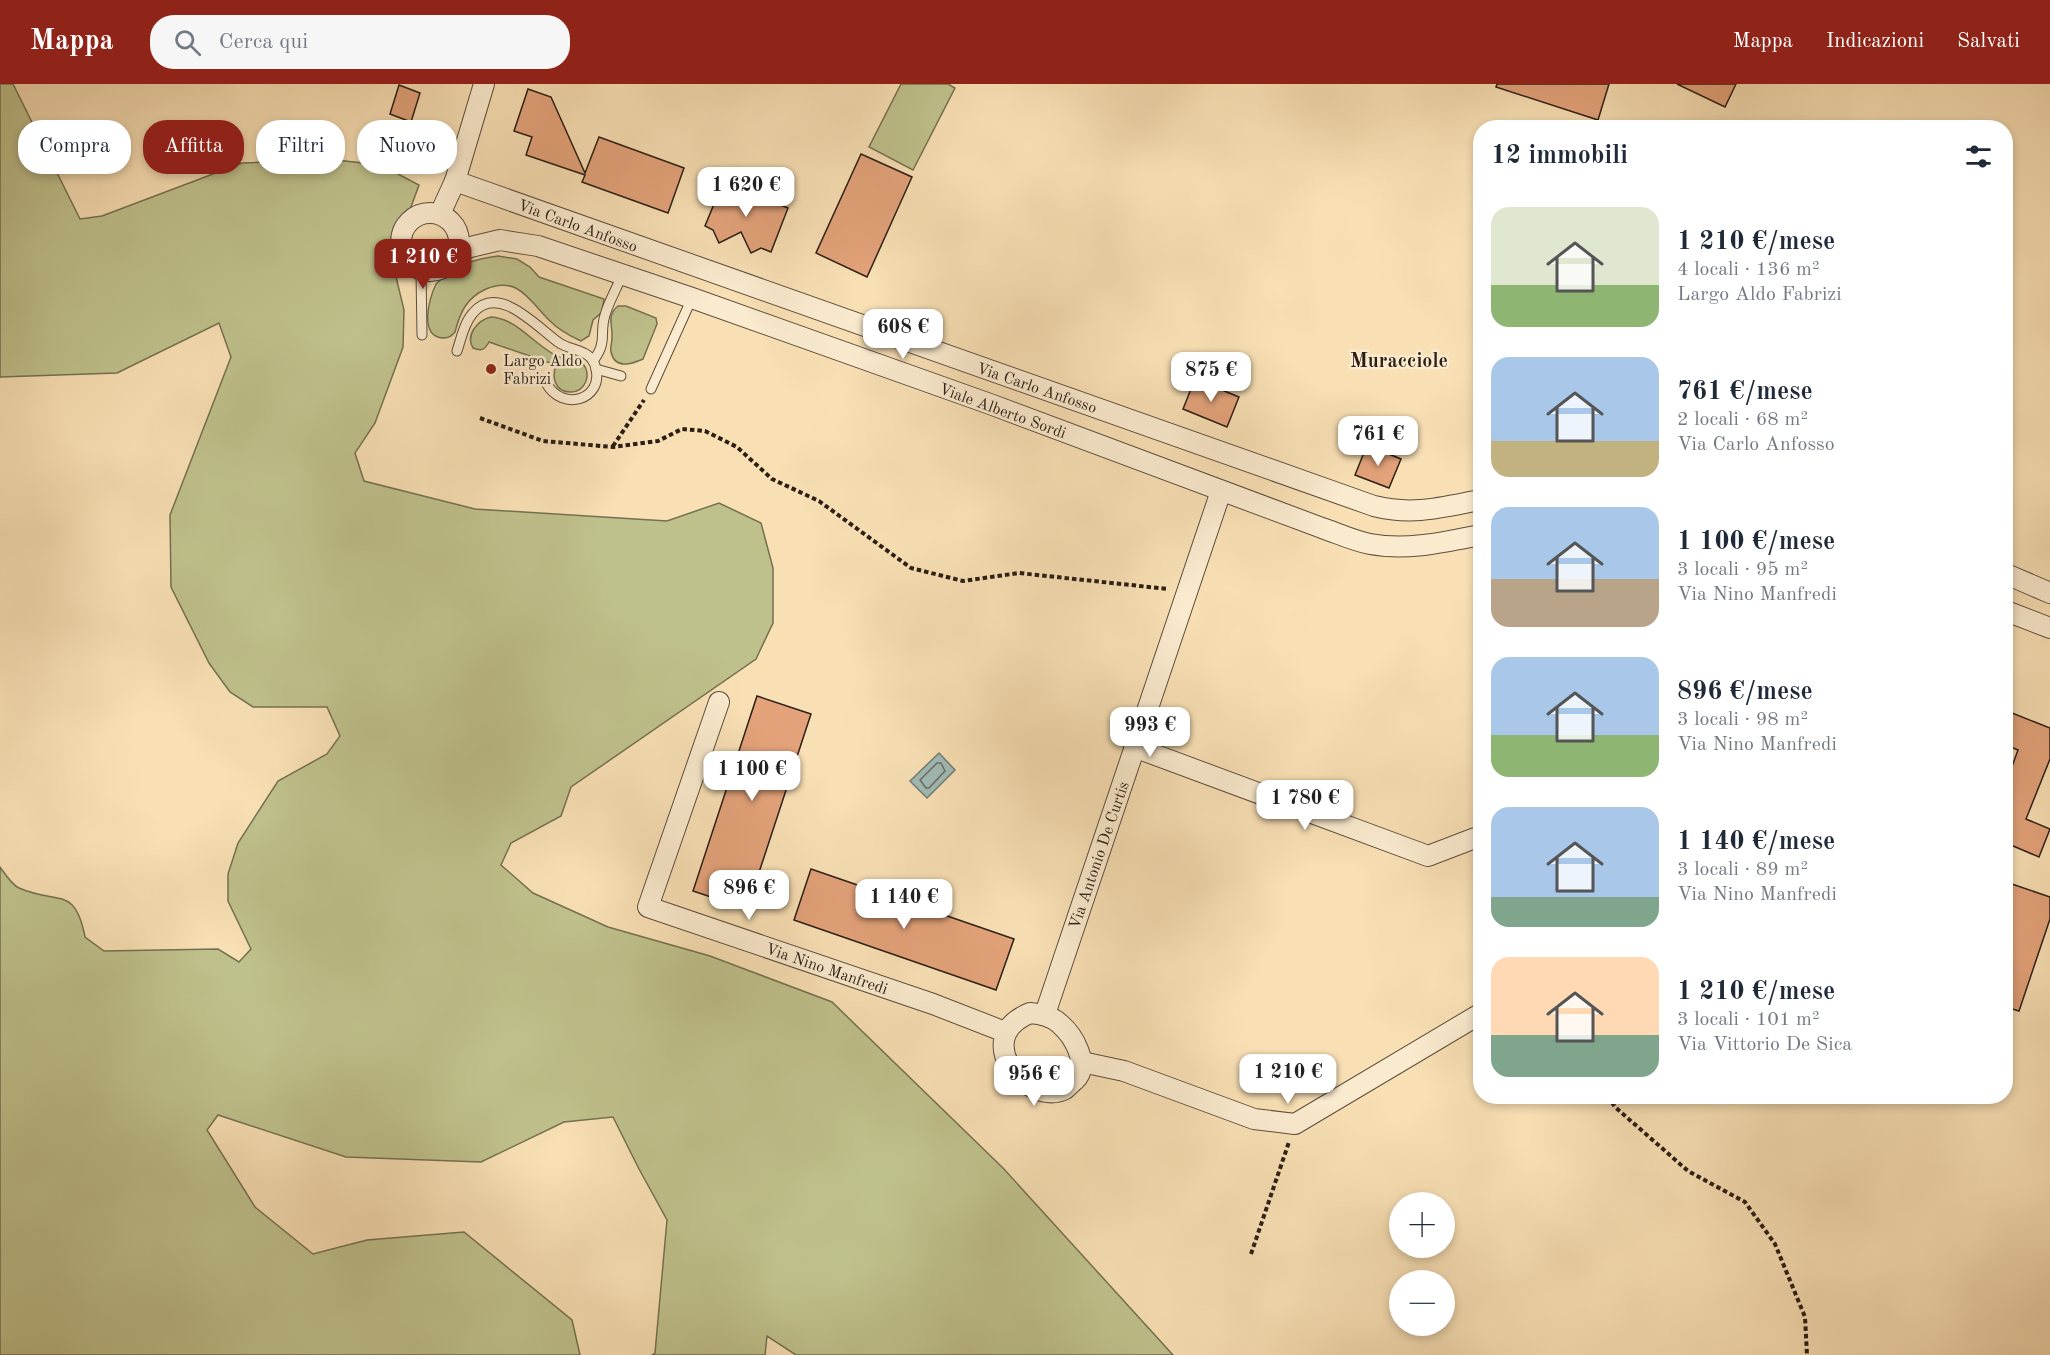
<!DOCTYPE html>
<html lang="it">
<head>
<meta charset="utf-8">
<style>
  :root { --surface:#fff; --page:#f6f6f7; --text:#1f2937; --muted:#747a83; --accent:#8f2418 }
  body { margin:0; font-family:"Old Standard TT",serif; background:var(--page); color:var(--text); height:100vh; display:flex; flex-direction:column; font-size:22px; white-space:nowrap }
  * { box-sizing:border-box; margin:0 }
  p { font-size:20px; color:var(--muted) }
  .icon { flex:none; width:33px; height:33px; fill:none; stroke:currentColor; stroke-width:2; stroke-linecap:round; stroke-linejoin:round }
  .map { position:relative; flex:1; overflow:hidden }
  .sheet { position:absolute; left:1473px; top:36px; width:540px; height:984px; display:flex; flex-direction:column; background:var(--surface); border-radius:24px; box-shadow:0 3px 9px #0003 }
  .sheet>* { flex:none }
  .top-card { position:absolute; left:18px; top:36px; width:570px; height:54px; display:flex; gap:12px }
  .fabs { position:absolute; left:1389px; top:1108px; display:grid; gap:12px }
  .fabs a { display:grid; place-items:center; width:66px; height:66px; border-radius:50%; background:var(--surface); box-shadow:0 3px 9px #0003; font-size:30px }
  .price { position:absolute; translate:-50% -51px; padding:0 14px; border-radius:12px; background:#fff; color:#222; font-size:20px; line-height:39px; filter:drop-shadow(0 2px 3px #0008) }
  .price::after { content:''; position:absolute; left:50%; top:36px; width:18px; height:14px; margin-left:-9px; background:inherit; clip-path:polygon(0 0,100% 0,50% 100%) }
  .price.active { background:var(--accent); color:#fff }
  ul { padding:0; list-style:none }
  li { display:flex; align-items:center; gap:18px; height:150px; padding:0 18px }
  li span { display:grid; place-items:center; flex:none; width:168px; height:120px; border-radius:18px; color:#555 }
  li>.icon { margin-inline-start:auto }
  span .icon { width:72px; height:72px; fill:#fffc; stroke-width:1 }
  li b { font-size:26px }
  h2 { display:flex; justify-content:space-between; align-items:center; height:72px; padding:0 18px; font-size:26px }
  .chip { padding:0 21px; border-radius:24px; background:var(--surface); box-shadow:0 3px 9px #0003; font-size:21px; line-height:54px }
  .chip.active { background:var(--accent); color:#fff }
  header { display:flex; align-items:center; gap:36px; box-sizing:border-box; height:84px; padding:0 30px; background:var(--accent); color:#fff }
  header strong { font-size:28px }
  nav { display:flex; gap:33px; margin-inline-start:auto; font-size:21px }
  .search { width:420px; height:54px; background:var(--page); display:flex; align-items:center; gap:15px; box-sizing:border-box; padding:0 21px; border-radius:24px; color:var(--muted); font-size:22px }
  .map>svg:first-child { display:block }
</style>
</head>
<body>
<header>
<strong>Mappa</strong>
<div class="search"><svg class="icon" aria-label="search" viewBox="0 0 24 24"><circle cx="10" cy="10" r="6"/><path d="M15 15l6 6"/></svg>Cerca qui</div>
<nav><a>Mappa</a><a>Indicazioni</a><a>Salvati</a></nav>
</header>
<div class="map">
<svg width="2050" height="1271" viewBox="0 0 2050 1271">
  <rect width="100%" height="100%" fill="#f8dfb4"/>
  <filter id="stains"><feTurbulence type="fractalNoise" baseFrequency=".00333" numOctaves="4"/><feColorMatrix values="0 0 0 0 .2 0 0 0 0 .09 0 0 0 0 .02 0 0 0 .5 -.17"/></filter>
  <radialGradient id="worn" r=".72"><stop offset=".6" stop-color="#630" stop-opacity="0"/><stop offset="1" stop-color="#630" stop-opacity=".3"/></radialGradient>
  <g fill="#bfc18c" stroke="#757050" stroke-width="1.5">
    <path d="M0,0H13L80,135L102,132L242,79L336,76L381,81L419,101L411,123L391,154L397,197L404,226L403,263L375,339L355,369L364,397L475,425L667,437L719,419L761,439L773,484V539L756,575L571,703L561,732L511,759L501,781L533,809L608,843L710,872L832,918L1003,1084L1173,1271H796L767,1252L765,1271H652L655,1269L667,1136L639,1085L613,1033L564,1038L481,1078L346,1073L218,1031L207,1046L255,1123L313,1170L367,1156L464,1148L572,1236L580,1271H0V783C5,790 12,801 19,804C58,821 75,801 85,853L104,867L218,865L239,878L251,865L228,817V790L238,759L278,697L327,670L340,652L327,623H253L230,608L209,579L171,503L170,431L231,273L219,239L117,289L0,293Z"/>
    <path d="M901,0H948L955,4L913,86L869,63Z"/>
    <path d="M498,172L517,175L530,183L539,193L604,215L602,228L593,236L589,252L581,257C570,252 559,246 550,237C530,218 519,191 486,205C466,214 460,229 455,248C451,253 448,254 442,254C418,251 430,213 436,200C454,182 473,175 498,172Z"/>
    <path d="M618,222H626L656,234L657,240L643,275C632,280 615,286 611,268C610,264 612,259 612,254C613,241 606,232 618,222Z"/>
    <path d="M491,233C519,235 534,262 559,273C566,276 574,272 581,278C593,288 586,309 570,308C554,308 552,292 556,281L489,258C485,265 482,268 473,264C465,251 478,236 491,233Z"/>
  </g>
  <path fill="#a0bbb6" stroke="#717c76" stroke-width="1.5" d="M939,669L955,686L927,714L910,697Z"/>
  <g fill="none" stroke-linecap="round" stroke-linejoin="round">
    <path stroke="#666c66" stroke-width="1.5" d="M937,679H941L945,687L929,704H926L920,696Z"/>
  </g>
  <g fill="#e3a27a" stroke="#2b1e15" stroke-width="1.5">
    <path d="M1497,0H1609L1598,36L1496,3Z"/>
    <path d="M1677,0H1736L1725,23Z"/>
    <path d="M399,1L420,9L411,38L390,30Z"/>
    <path d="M528,5L551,13L585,89L599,53L684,84L668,129L582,98L585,91L526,71L532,53L514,47Z"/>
    <path d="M861,70L912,93L867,193L816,169Z"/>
    <path d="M723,98L788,124L771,168L761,164L751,169L741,148L719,159L713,146L705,142Z"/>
    <path d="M1195,295L1239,313L1227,343L1183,325Z"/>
    <path d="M1367,361L1401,375L1389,404L1355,391Z"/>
    <path d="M757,612L811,630L747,825L693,807Z"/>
    <path d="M2012,629L2050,644V675L2026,735L2050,745L2039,773L2006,759V699L2018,666L2006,661V645Z"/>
    <path d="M811,785L1014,855L996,906L794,836Z"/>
    <path d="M2006,798L2050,813V835L2019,927L2006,923Z"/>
  </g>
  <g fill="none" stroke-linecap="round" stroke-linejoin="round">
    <g stroke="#5e4e3d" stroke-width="11">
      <g id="service">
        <path d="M421,187L422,251"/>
        <path d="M457,267C461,255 464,239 473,229C498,199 536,242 558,258C571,268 592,264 596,285C603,315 563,329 546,299"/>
        <path d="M593,277C608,257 599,251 605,231C609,217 617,204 622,191"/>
        <path d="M596,285L621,292"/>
        <path d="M651,305L692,214"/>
      </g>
    </g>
    <g stroke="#5e4e3d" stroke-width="22">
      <g id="minor">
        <path d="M484,0L455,97L1374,422C1413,432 1443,423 1480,416"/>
        <circle cx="430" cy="158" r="29"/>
        <path d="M440,130L455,97"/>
        <path d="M458,166L500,156L538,162L692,214L990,320L1322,444C1337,449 1354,457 1370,460C1407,467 1445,458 1480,451"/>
        <path d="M2006,490L2050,509"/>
        <path d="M2006,527L2050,544"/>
        <path d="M719,618L648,823L933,920L1005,948"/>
        <path d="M1134,663L1428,772L1475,754"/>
        <path d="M1030,929C1041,930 1052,932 1060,940C1073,951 1091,981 1075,996C1072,998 1068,1003 1065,1005C1028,1024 969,954 1030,929Z"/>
        <path d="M1045,930L1221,407"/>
        <path d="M1082,978L1124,987L1254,1035L1295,1040L1480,930"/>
      </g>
    </g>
    <g stroke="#2b1e15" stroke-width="4" stroke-dasharray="4.5 3" stroke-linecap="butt">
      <path d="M480,334L543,357L613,363L658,357L682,345L705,347L737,363L772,395L819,417L911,484L963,497L1019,489L1168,505"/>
      <path d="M613,362L644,316"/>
      <path d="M1608,1012L1615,1023L1688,1087L1745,1118L1775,1160L1805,1233L1807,1271"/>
      <path d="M1251,1170L1289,1058"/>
    </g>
    <use href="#service" stroke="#faeace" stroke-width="9"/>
    <use href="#minor" stroke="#faeace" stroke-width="20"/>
  </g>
  <circle fill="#8f2418" stroke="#faeace" stroke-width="2" cx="491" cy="285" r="6"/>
  <g text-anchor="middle" stroke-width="5" stroke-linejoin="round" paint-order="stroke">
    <g font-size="16" fill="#2b1e15" stroke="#faeace">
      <text transform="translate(578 141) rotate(20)" y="6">Via Carlo Anfosso</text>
      <text transform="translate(1037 303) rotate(19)" y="6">Via Carlo Anfosso</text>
      <text transform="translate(1003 326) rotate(20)" y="6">Viale Alberto Sordi</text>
      <text transform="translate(1098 771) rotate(-71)" y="6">Via Antonio De Curtis</text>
      <text transform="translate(827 884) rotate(19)" y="6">Via Nino Manfredi</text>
    </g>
    <g font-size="16" fill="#2b1e15" stroke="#faeace" text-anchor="start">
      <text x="503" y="282">Largo Aldo<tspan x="503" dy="18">Fabrizi</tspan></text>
    </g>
    <g font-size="20" font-weight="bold" fill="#2b1e15" stroke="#faeace">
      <text x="1399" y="283">Muracciole</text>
    </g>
  </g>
  <rect width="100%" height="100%" filter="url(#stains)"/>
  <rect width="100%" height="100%" fill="url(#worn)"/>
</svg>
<div class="fabs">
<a>+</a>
<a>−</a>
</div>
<b class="price" style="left:746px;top:134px">1 620 €</b>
<b class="price active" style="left:423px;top:206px">1 210 €</b>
<b class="price" style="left:903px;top:276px">608 €</b>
<b class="price" style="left:1211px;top:319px">875 €</b>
<b class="price" style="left:1378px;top:383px">761 €</b>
<b class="price" style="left:1150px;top:674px">993 €</b>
<b class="price" style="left:752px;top:718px">1 100 €</b>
<b class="price" style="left:1305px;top:747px">1 780 €</b>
<b class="price" style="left:749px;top:837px">896 €</b>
<b class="price" style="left:904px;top:846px">1 140 €</b>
<b class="price" style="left:1288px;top:1021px">1 210 €</b>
<b class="price" style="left:1034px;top:1023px">956 €</b>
<div class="top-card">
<a class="chip">Compra</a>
<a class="chip active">Affitta</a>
<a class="chip">Filtri</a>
<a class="chip">Nuovo</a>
</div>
<section class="sheet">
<h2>12 immobili<svg class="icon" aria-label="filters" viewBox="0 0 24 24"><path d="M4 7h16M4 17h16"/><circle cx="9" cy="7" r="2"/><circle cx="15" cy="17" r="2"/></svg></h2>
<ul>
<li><span style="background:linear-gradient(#dfe7d0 65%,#8fb573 0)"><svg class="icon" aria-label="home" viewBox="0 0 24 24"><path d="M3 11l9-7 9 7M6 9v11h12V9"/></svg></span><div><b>1 210 €/mese</b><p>4 locali · 136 m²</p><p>Largo Aldo Fabrizi</p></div></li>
<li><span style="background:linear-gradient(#a9c7e8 70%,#c2b280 0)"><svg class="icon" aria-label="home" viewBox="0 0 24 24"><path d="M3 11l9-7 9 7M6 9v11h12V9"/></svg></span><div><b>761 €/mese</b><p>2 locali · 68 m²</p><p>Via Carlo Anfosso</p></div></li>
<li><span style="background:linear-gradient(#a9c7e8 60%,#b9a48a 0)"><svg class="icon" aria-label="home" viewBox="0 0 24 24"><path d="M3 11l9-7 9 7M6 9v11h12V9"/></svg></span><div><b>1 100 €/mese</b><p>3 locali · 95 m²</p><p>Via Nino Manfredi</p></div></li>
<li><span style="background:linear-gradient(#a9c7e8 65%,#8fb573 0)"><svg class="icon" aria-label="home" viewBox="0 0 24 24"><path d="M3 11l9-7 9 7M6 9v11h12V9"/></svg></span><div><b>896 €/mese</b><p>3 locali · 98 m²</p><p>Via Nino Manfredi</p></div></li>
<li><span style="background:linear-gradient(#a9c7e8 75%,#7fa58c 0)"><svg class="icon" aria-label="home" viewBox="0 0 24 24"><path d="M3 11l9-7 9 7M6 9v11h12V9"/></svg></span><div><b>1 140 €/mese</b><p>3 locali · 89 m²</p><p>Via Nino Manfredi</p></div></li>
<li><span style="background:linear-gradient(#ffd9b3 65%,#7fa58c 0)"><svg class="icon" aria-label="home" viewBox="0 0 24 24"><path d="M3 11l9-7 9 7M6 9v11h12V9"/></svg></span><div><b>1 210 €/mese</b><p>3 locali · 101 m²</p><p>Via Vittorio De Sica</p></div></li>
</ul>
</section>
</div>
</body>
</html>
